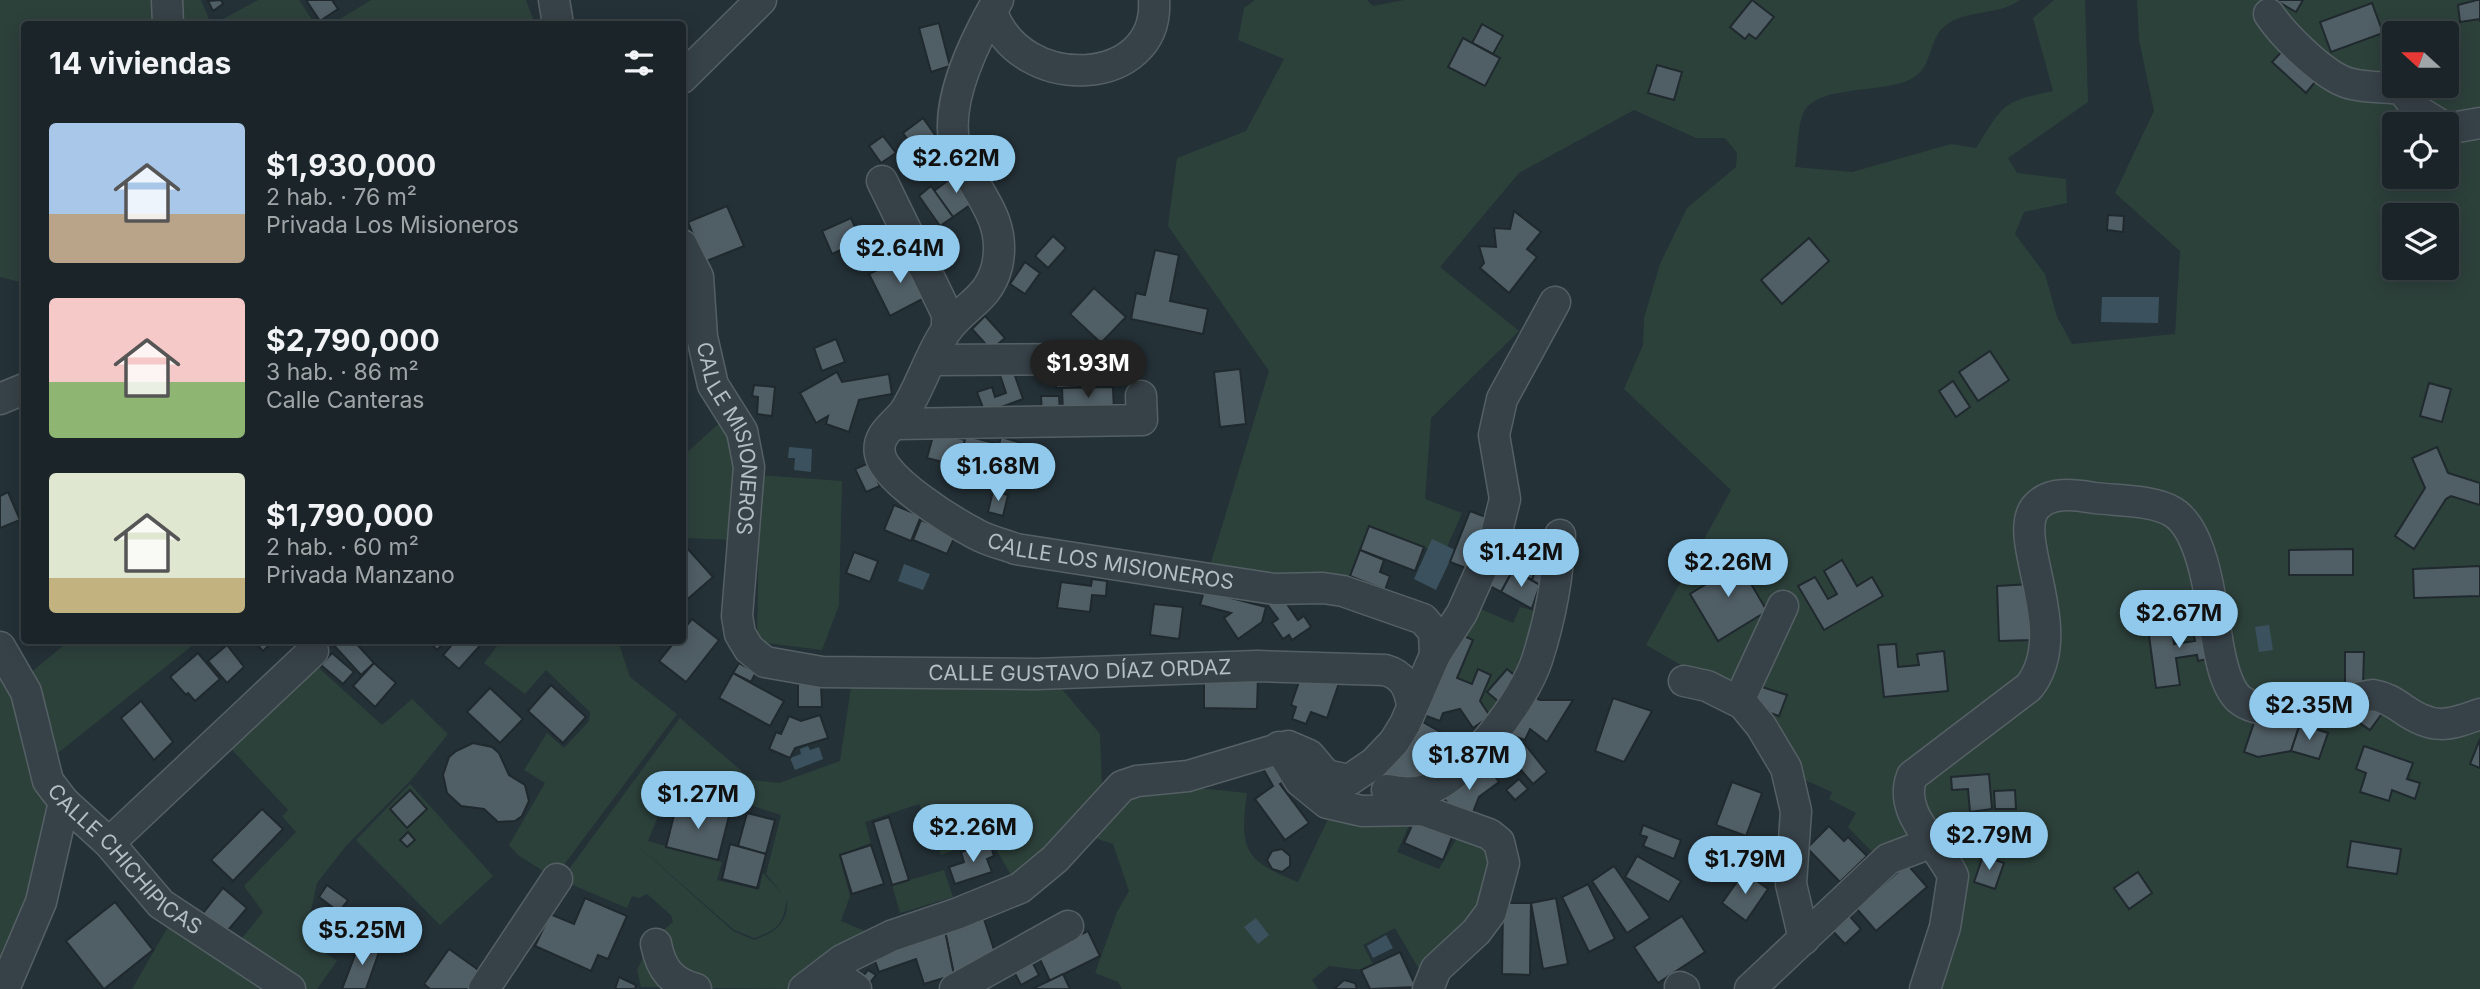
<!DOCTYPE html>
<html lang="es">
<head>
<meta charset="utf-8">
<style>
  :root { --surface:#1b2529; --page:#283135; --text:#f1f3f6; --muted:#a0a5a8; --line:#394246; --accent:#90c9eb }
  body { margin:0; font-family:Inter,sans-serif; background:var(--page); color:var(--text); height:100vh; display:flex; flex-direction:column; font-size:26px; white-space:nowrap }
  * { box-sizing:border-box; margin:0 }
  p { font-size:23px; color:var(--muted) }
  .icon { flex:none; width:38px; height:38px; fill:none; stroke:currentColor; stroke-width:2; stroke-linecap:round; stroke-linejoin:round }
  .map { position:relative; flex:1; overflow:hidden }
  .side { position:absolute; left:21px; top:21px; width:665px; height:623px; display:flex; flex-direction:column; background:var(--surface); border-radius:7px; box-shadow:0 4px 18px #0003,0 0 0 2px var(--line) }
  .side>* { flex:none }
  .needle { width:46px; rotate:291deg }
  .fabs { position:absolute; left:2382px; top:21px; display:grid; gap:14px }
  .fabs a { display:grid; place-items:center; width:77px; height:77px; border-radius:7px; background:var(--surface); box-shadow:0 4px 18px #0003,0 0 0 2px var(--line); font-size:35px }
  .price { position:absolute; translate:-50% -60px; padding:0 16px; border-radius:24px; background:var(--accent); color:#111; font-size:23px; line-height:46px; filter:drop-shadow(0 2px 4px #0008) }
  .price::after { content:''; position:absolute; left:50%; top:42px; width:21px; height:16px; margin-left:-10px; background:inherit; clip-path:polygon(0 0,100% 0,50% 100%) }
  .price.on { background:#222; color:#fff }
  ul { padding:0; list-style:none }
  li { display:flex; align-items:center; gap:21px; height:175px; padding:0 28px }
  li span { display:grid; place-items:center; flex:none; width:196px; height:140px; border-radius:7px; color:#555 }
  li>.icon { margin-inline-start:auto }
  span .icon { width:84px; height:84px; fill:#fffc; stroke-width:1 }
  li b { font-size:30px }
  h2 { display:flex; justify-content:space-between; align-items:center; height:84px; padding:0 28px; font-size:30px }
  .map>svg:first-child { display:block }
</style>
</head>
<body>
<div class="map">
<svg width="2480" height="989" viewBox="0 0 2480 989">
  <rect width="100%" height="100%" fill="#243137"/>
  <g fill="#2d413b" fill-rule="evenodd">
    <path d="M0,0H164L166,24H24V283L0,277Z"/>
    <path d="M169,0H201L211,24H171Z"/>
    <path d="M258,0H299L315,24H214Z"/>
    <path d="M371,0H526L534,21L522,24H332Z"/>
    <path d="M1255,0H1367L1373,6L1404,0H2020C1998,16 1965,9 1945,26C1927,41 1934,67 1911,79C1883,94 1815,84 1803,114C1797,129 1798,151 1795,167L1852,172L1951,144L1976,148C2004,104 2001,102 2053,91L2033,18L2054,0H2085L2088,102L2008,158L2017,173L2066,179L2067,203L2024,212L2015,234L2045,274L2057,317L2072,344L2175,334L2180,251L2115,193L2154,111L2139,40L2137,0H2480V989H1914L1943,933L1962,858L1943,818L1872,852L1848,827L1856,813L1829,799L1832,792L1796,776L1746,702L1646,645L1731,490L1624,389L1643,345L1644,318L1660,264L1687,208L1736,167L1737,153L1725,138H1696L1634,110L1519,173L1440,267L1519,331L1431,418L1425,499L1462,513L1447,547L1428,549L1369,526L1346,584L1209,569L1269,371L1168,226L1177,158L1246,131L1284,59L1238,40L1244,8ZM2394,33H2446V86H2394ZM2394,124H2446V177H2394ZM2394,215H2446V268H2394Z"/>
    <path d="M725,418L735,432L736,540L683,538V456Z"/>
    <path d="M760,475L842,481L839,605L822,650L757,642Z"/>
    <path d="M1474,606L1513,623L1520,607L1543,613L1519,679L1507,669L1488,692L1499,702L1490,716L1480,701L1491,675L1478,670L1472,684L1457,678L1473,640L1455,632Z"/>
    <path d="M69,641H198L53,757L29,674Z"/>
    <path d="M501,641H618L630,677L677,714L554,878L518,855L509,845L545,783L524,770L547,733L564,748L589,721L590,712L546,670L525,694L484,663Z"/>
    <path d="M311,661L382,725L412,699L448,734L412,779L345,847L317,883L305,939L337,961L317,989H302L266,970L257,989H132L172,920L227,957L263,912L244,886L296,832L282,816L288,810L223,740Z"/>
    <path d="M4,674L51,800L29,899L0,964V675Z"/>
    <path d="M851,687L1061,688L1100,734L1102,786L1049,848L1012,877L989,837L941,855L919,804L865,822L871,843L839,855L850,896L841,921L872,934L791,989L641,987L637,970L652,940L673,922L671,915L647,894L639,898L632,896L627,908L561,880L680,718L752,780L779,783L840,761ZM650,800H678L729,813L734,800L781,815L766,874L783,895L763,873L759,890L717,880L722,862L648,841L664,801ZM630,839L734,930L754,938C779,929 783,925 787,898C789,923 776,932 754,940L733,931Z"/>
    <path d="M410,784L493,876L440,925L356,840Z"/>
    <path d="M1179,786L1247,793C1239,850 1245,861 1298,882L1330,815L1411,821L1397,852L1439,869L1462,829L1487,838L1493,897L1423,976L1395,928L1363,945L1373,964L1361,970L1329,966L1312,980L1318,989H1122L1118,982L1095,973L1117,912L1129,891L1113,844L1092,837L1131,795Z"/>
    <path d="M944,870L953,897L900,913L892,885Z"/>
  </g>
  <g fill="#3b525e">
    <path d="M2102,297H2159L2158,323L2101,322Z"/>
    <path d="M789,447L812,449L811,472L794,470L795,458H788Z"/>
    <path d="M1432,539L1455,550L1436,590L1414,579Z"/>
    <path d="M904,564L930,574L923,590L898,581Z"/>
    <path d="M2269,625L2273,650L2259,652L2255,627Z"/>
    <path d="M808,746L810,750L819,747L823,759L795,770L790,758L801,754L800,749Z"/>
    <path d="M1256,918L1269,935L1258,944L1244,927Z"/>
    <path d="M1386,935L1393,948L1373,958L1367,946Z"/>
  </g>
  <g fill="#505e65" stroke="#1f292e" stroke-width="2">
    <path d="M221,0L223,4L213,11L208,1Z"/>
    <path d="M306,0H332L338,9L320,21Z"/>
    <path d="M1752,0L1774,17L1756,39L1749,34L1745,39L1730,27Z"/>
    <path d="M2275,0H2303L2296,12Z"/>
    <path d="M2477,0H2480V22V19L2460,22L2458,5Z"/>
    <path d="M2372,3L2383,33L2331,52L2320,22Z"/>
    <path d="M939,23L950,66L931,72L919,28Z"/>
    <path d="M1482,24L1503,36L1493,54L1472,43Z"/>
    <path d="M1463,38L1500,58L1485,86L1448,67Z"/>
    <path d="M2287,46L2320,76L2306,93L2272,62Z"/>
    <path d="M1657,65L1682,72L1674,100L1648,93Z"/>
    <path d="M923,118L938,139L917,153L903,133Z"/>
    <path d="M883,136L896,153L881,163L869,146Z"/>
    <path d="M950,161L958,173L946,182L938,170Z"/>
    <path d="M958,173L977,200L953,217L934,191Z"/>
    <path d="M931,186L953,217L940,226L919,196Z"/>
    <path d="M727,206L744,246L704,262L688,222Z"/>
    <path d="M1514,211L1541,232L1527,249L1537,257L1509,293L1480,268L1484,263L1479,246L1496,247L1494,228L1510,229Z"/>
    <path d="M2108,215L2124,216L2123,232L2107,230Z"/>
    <path d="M851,218L861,241L832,254L822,231Z"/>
    <path d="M1053,236L1066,248L1048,268L1035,256Z"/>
    <path d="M1809,238L1829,261L1782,304L1761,280Z"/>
    <path d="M1155,250L1179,255L1170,301L1208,309L1203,334L1131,319L1136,293L1145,295Z"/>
    <path d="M910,254L930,295L890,316L869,274Z"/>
    <path d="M1025,262L1040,273L1025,294L1010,284Z"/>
    <path d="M1094,288L1126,317L1101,343L1070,314Z"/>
    <path d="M682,302L690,319L682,321Z"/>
    <path d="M985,316L1005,338L991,350L972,329Z"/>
    <path d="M836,339L845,362L822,371L814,348Z"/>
    <path d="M1990,351L2009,380L1978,401L1959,372Z"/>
    <path d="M1114,369V387H1079L1078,370Z"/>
    <path d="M1240,369L1246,424L1220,427L1214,372Z"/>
    <path d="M1013,370L1023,399L985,413L977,392L992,387L995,397L1006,393L1000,375Z"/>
    <path d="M1078,371L1079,387L1056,388V372Z"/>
    <path d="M837,372L842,382L889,374L892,394L859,400L849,432L826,424L828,416L816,423L800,393Z"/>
    <path d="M1953,381L1970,407L1956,417L1939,391Z"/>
    <path d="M2429,383L2451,389L2442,422L2420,416Z"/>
    <path d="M754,385L775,387L772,416L757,414L758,397L752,396Z"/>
    <path d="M1113,387L1114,412L1063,413L1062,388Z"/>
    <path d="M1041,396H1059L1060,413L1042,414Z"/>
    <path d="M934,432L965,440L958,466L927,458Z"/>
    <path d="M966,436L999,444L991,474L958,466Z"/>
    <path d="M1001,437L1025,444L1016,481L991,474Z"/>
    <path d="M2437,447L2448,473L2480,483V505L2451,496L2446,499L2414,549L2395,536L2425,488L2412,458Z"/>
    <path d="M869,463L880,486L866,492L855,469Z"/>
    <path d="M993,491L1008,495L1003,516L988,512Z"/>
    <path d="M8,492L20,520L0,528V496Z"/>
    <path d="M894,505L921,516L911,541L884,530Z"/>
    <path d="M1470,511L1491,519L1471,570L1450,562Z"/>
    <path d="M921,520L956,534L947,554L913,540Z"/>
    <path d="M1369,526L1424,547L1415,571L1360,550Z"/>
    <path d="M1503,545L1521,555L1501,592L1482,582Z"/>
    <path d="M687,548L713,577L682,604V551Z"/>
    <path d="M1525,548L1542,557L1532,580L1513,570Z"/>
    <path d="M2353,549V575H2289V550Z"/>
    <path d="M1360,550L1384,560L1380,572L1390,576L1385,590L1350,576Z"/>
    <path d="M854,552L878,561L870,582L846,573Z"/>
    <path d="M1733,553L1767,611L1718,641L1690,594L1716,578L1709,567Z"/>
    <path d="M1842,560L1857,586L1872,577L1883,596L1824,630L1798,586L1815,577L1828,599L1837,594L1824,571Z"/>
    <path d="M2480,566V596L2414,598L2413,569Z"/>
    <path d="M1513,570L1540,585L1532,609L1501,592Z"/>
    <path d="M1535,572L1549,579L1543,613L1532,609L1540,585L1532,580Z"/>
    <path d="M1092,579L1107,581L1106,596L1092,595L1090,612L1057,608L1061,582L1091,586Z"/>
    <path d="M2031,584L2033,640L1999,641L1997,586Z"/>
    <path d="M1204,591L1266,607L1262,622L1238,639L1224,618L1231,613L1200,605Z"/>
    <path d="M1280,594L1298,620L1304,616L1311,627L1292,640L1289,635L1283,639L1272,623L1278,619L1267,604Z"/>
    <path d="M1154,604L1183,607L1179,639L1150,635Z"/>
    <path d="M2208,614L2216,657L2198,661L2197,655L2176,658L2180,685L2156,688L2148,628L2171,624L2174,644L2195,641L2190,617Z"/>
    <path d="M692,619L719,640L686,682L659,661L676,640H682V632Z"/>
    <path d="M1455,632L1473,640L1457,678L1472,684L1478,669L1491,675L1480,701L1490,716L1473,728L1460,709L1443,713L1440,721L1421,714Z"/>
    <path d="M253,640H274L263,651Z"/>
    <path d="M353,640L374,663L361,675L330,641Z"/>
    <path d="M428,640H447L437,650Z"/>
    <path d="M456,640H485L459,669L443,655Z"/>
    <path d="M1896,644L1898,667L1919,665L1917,654L1944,651L1948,691L1884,697L1878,645Z"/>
    <path d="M227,645L244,667L227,683L208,661Z"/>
    <path d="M2345,652H2364L2363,684H2345Z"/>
    <path d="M198,653L220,679L195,701L188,693L186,695L170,677Z"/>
    <path d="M332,653L354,672L343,684L321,665Z"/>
    <path d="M374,663L396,683L375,707L353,686Z"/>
    <path d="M739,663L756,672L751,682L733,673Z"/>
    <path d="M1507,669L1519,679L1499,702L1487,692Z"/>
    <path d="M1303,670L1339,683L1327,718L1311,712L1306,724L1292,719L1296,707L1291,705Z"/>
    <path d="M733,673L784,701L770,726L719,698Z"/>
    <path d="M1204,675L1258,676L1257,709L1204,708Z"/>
    <path d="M798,684H821L822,707H798Z"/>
    <path d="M551,685L586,717L563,743L528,711Z"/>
    <path d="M1759,686L1787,695L1779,716L1752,707Z"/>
    <path d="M490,688L523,719L500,743L467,712Z"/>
    <path d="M1530,695L1540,700H1573L1547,742L1530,729L1525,740L1503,732Z"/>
    <path d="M2371,697L2386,708L2370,730L2354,719Z"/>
    <path d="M1613,698L1652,711L1624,762L1595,751Z"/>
    <path d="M141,701L173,742L154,760L121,718Z"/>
    <path d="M2258,711L2300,724L2291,751L2258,757L2244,752Z"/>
    <path d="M820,715L828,738L795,748L790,758L769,749L776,732L781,734L789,716L801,721Z"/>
    <path d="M1419,720L1462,744L1434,773L1425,767L1418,783L1375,777Z"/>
    <path d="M2300,724L2328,733L2319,759L2291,751Z"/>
    <path d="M2480,739V768L2470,764Z"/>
    <path d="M1523,742L1547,772L1533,784L1508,755Z"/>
    <path d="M473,743L492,747L499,753L509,775L525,785L529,801L522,816L515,821L498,822L484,809L461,806L447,793L443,775L449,757L456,751Z"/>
    <path d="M2364,746L2413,763L2407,779L2420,783L2415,799L2392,790L2389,801L2360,792L2366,773L2356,769Z"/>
    <path d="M1276,756L1289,779L1280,784L1309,823L1285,840L1255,799L1273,786L1261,765Z"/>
    <path d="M1488,767L1499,782L1479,797L1470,820L1451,807L1441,795L1467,774L1472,780Z"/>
    <path d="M1989,774L1992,809L1970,812L1968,789L1952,790L1951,777Z"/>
    <path d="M1519,779L1528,789L1515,800L1506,790Z"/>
    <path d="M1732,782L1762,793L1746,836L1716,825Z"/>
    <path d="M410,790L427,809L407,828L390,809Z"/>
    <path d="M2015,790L2016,809H1995L1994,791Z"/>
    <path d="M677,803L729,816L718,860L666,847Z"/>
    <path d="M262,809L283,829L233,881L211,860Z"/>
    <path d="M747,813L775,820L766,854L738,846Z"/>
    <path d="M889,817L909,880L892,885L873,822Z"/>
    <path d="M1414,821L1452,837L1443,860L1404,843Z"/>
    <path d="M1643,825L1681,840L1674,859L1643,846L1647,837L1640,835Z"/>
    <path d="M1829,826L1844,841L1848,837L1867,856L1840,882L1807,848Z"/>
    <path d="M408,832L415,840L407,847L400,840Z"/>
    <path d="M2351,841L2401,849L2397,874L2347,867Z"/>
    <path d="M990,843L994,856L987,859L992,872L955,884L949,867L964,862L961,852Z"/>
    <path d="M730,844L766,854L757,888L722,879Z"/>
    <path d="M871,845L884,884L852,894L840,855Z"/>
    <path d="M1282,849L1290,856V866L1282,872L1272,869L1267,860L1272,851Z"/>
    <path d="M1637,856L1681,881L1669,902L1625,877Z"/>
    <path d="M1983,856L2004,863L1995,889L1974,882Z"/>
    <path d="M1907,864L1927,887L1876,931L1856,908Z"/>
    <path d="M1614,866L1650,918L1627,933L1592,881Z"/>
    <path d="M1744,872L1768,889L1746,921L1722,903Z"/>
    <path d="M2138,872L2152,893L2129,909L2114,888Z"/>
    <path d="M1588,884L1615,939L1589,952L1562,897Z"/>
    <path d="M327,885L348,900L339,912L319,897Z"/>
    <path d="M223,888L247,908L223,936L200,917Z"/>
    <path d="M585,898L627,916L608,959L598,955L591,971L535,946L550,914L574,924Z"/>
    <path d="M1556,898L1568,964L1543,969L1531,903Z"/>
    <path d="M115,902L153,950L104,989L66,941Z"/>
    <path d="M1503,903H1531L1530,975L1502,974Z"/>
    <path d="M1846,912L1861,929L1845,944L1829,927Z"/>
    <path d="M1682,916L1705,952L1658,983L1634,947Z"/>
    <path d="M984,919L997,959L954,975L945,931Z"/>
    <path d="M945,931L954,975L924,984L916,959L879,972L872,953Z"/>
    <path d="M1088,931L1100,956L1050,981L1038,955Z"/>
    <path d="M360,942L380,949L366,989H342Z"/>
    <path d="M449,949L484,974L473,989H430L424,984Z"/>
    <path d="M1400,952L1416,987L1370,989L1361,970Z"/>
    <path d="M1028,954L1039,975L1021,985L1010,964Z"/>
    <path d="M868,970L876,975L865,989H853Z"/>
    <path d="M1063,974L1070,989H1032Z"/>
    <path d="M619,977L636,985L635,989H615Z"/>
    <path d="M1344,980L1355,983L1357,989H1334Z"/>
  </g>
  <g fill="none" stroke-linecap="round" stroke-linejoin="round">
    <g stroke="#556065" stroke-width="33">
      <g id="minor">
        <path d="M167,0L168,24"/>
        <path d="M554,0L558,24"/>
        <path id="s1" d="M998,0C975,40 937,114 960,159C979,195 1007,222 997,266C989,300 963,306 946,331C930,354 921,386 905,411C895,425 876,434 880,454C884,480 953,522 976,534C988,541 1003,544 1016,549L1274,589L1323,588L1343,591L1423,619L1434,632L1435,655"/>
        <path d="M992,12C1021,95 1160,88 1154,0"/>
        <path d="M2269,14C2283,35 2326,79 2352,84C2368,88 2386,87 2402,89L2418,111L2439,124"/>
        <path d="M682,78L761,0"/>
        <path d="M2446,129L2480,123"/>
        <path d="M882,181L947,314V329"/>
        <path id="s2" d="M682,245L698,277L702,337L713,385L742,431L749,467L737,616L740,634L749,649L765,662L822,672L1036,674L1257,666L1385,670C1403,675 1409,687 1412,705"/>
        <path d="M933,360L1111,359"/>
        <path d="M0,399L24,389"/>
        <path d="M896,424L1142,420L1141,396"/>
        <path id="s3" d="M0,647L26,692L48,781L64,802L109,843L161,904L290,989"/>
        <path d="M1684,681L1707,686L1743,704L1761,726L1786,768L1796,811L1791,884L1804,939"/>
        <path d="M1739,701L1783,606"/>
        <path d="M1279,747L1300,781L1327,803L1362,811L1422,810L1489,834L1499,842L1504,863L1491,912L1476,932L1436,969L1428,989"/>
        <path d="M1387,790C1401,793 1415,794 1429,789C1468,774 1524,700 1537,660C1550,620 1558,577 1560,535"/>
        <path d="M109,843L313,651"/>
        <path d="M656,944C661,969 671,982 696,989"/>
        <path d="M829,970L856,989"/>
        <path d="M1680,987L1684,989"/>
        <path d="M4,989L41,902L64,802"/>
        <path d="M484,989L557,879"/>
        <path d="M804,989L842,960L891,936L956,914L1020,888L1055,859L1122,786L1137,781L1188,776L1288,746L1309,755L1326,775L1349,780L1374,763L1394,742L1405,724L1435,655L1462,613L1495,539L1505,499L1494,435L1502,399L1555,302"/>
        <path d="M955,989L1068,926"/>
        <path d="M1750,989L1888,859L1933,842"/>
        <path d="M1925,989L1945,927L1953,876C1939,844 1897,814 1912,776L2029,687C2073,632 2011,540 2035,508C2049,490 2076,495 2095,498C2119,501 2153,500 2173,512C2206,532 2212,614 2219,650C2222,665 2227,688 2239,699C2269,724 2338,700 2373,695C2385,697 2393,702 2403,709C2433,730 2447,726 2480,714"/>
      </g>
    </g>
    <use href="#minor" stroke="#374248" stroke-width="30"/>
  </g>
  <g text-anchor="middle" stroke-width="6" stroke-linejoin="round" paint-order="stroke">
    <g font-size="21" fill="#b2bdc4" stroke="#1d272c">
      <text dy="7" stroke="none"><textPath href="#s2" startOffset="203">CALLE MISIONEROS</textPath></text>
      <text dy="7" stroke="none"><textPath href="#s1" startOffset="777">CALLE LOS MISIONEROS</textPath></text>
      <text dy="7" stroke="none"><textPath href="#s2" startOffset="758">CALLE GUSTAVO DÍAZ ORDAZ</textPath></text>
      <text dy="7" stroke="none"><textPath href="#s3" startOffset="254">CALLE CHICHIPICAS</textPath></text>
    </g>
  </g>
</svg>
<div class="fabs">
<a><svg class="needle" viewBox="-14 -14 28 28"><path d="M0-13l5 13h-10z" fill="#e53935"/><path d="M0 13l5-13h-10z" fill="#a0a5a8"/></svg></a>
<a><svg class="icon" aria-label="locate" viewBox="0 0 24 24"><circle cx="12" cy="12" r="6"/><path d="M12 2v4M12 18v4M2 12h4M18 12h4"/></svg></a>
<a><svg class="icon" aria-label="layers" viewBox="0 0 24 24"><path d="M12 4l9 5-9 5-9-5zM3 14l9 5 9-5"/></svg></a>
</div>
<b class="price" style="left:956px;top:195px">$2.62M</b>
<b class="price" style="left:900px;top:285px">$2.64M</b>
<b class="price on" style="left:1088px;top:400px">$1.93M</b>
<b class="price" style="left:998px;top:503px">$1.68M</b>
<b class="price" style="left:1521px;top:589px">$1.42M</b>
<b class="price" style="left:1728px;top:599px">$2.26M</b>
<b class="price" style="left:2179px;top:650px">$2.67M</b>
<b class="price" style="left:2309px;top:742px">$2.35M</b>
<b class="price" style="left:1469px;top:792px">$1.87M</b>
<b class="price" style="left:698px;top:831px">$1.27M</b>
<b class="price" style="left:973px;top:864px">$2.26M</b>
<b class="price" style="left:1989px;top:872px">$2.79M</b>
<b class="price" style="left:1745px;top:896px">$1.79M</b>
<b class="price" style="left:362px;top:967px">$5.25M</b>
<section class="side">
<h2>14 viviendas<svg class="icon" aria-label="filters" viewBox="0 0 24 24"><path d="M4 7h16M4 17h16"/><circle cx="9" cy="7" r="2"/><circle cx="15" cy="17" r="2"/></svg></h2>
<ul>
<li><span style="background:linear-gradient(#a9c7e8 65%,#b9a48a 0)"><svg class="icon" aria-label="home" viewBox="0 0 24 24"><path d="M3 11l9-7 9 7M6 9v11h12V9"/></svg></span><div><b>$1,930,000</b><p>2 hab. · 76 m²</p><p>Privada Los Misioneros</p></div></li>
<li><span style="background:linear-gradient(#f6c9c9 60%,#8fb573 0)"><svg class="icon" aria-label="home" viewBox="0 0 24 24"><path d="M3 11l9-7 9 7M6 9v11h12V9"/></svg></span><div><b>$2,790,000</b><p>3 hab. · 86 m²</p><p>Calle Canteras</p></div></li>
<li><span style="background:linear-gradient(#dfe7d0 75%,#c2b280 0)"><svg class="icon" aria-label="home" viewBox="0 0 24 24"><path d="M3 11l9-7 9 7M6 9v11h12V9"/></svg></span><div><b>$1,790,000</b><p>2 hab. · 60 m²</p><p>Privada Manzano</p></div></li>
</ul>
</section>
</div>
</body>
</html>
